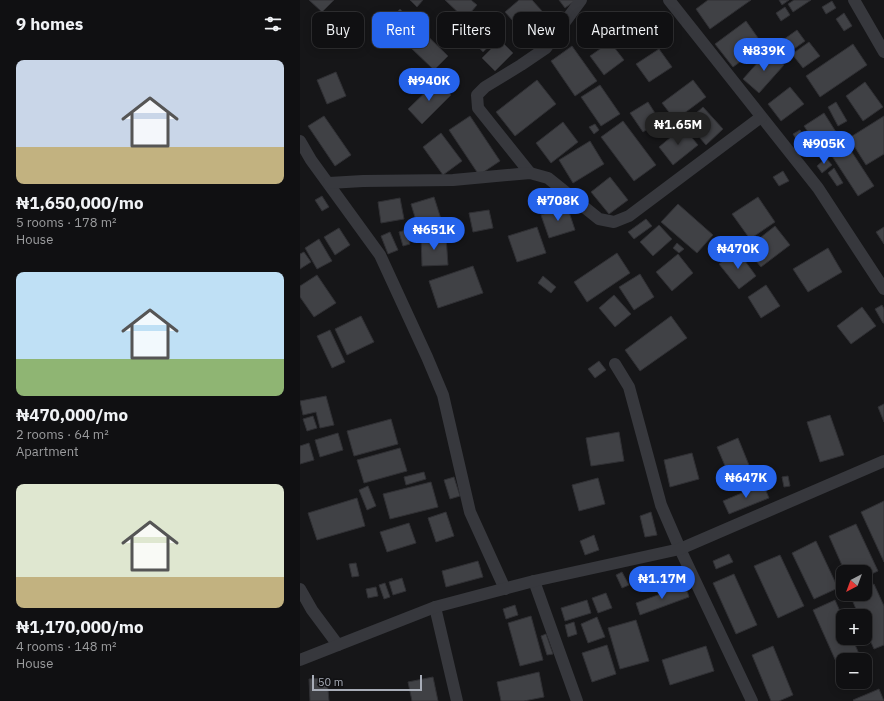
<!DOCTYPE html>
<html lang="en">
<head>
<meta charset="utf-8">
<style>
  :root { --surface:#101012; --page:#1e1e20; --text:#f1f3f6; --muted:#9c9d9f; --line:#303032; --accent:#2563eb }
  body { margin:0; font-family:"IBM Plex Sans",sans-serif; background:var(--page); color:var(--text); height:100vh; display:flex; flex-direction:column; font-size:15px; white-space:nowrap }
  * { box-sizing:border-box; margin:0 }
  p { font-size:13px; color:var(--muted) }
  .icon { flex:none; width:22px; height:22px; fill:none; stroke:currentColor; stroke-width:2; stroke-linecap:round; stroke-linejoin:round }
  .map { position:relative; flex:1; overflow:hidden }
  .side { display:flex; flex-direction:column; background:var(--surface); width:300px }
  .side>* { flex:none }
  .guide { position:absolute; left:12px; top:12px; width:380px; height:36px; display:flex; gap:8px }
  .needle { width:26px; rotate:221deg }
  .buttons { position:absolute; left:536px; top:565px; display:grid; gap:8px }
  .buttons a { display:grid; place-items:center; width:36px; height:36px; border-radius:8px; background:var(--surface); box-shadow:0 2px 10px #0003,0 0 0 1px var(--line); font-size:20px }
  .scale { position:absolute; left:12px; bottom:10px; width:110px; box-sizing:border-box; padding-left:4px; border:2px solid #a8adb8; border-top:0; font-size:11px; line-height:14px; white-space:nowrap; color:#a8adb8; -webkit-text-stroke:3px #111113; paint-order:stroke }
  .price { position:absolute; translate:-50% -34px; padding:0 9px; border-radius:14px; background:var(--accent); color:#fff; font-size:13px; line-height:26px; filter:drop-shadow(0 1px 2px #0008) }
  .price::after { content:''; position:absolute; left:50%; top:24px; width:12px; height:9px; margin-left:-6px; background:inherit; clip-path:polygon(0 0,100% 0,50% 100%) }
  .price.on { background:#222; color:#fff }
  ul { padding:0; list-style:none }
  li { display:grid; align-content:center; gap:8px; height:212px; padding:0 16px }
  li span { display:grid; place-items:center; height:124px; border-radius:8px; color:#555 }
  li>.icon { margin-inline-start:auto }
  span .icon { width:72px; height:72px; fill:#fffc; stroke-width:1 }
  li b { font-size:17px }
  h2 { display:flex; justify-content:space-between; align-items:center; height:48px; padding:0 16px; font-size:17px }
  .pill { padding:0 14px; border-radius:8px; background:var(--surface); box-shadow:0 2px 10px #0003,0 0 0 1px var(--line); font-size:14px; line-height:36px }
  .pill.on { background:var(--accent); color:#fff }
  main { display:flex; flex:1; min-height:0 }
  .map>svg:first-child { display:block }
</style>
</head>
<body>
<main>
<section class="side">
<h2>9 homes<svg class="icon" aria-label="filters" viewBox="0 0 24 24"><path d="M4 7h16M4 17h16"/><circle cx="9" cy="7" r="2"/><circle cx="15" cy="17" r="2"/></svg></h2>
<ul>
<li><span style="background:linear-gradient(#c9d6e8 70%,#c2b280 0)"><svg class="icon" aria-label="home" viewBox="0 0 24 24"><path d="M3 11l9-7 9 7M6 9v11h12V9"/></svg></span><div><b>₦1,650,000/mo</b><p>5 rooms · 178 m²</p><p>House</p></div></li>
<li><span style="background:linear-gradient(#bfe0f5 70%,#8fb573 0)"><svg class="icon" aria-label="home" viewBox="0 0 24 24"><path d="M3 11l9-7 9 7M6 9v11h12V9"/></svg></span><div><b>₦470,000/mo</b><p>2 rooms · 64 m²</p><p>Apartment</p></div></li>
<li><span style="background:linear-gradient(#dfe7d0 75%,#c2b280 0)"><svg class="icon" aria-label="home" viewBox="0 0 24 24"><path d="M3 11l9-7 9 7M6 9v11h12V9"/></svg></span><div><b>₦1,170,000/mo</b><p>4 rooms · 148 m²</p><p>House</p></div></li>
</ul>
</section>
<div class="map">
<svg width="584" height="701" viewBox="0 0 584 701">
  <rect width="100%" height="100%" fill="#161618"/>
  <g fill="#404145" stroke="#303034">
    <path d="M9,0H34L22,12Z"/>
    <path d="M110,0H123L117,7Z"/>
    <path d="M145,0H171L177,5L165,19Z"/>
    <path d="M219,0H232L242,11L221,30L205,12Z"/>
    <path d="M259,0H276L265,8Z"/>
    <path d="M408,0H451L410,29L396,9Z"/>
    <path d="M479,0H489L482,5Z"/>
    <path d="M494,0H511L493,12L488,4Z"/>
    <path d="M532,1L536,8L526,14L522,7Z"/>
    <path d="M485,7L490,15L481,21L476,13Z"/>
    <path d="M100,9L148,56L134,70L86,24Z"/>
    <path d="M544,13L552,26L544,31L536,19Z"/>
    <path d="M446,21L463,45L433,67L415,44Z"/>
    <path d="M189,27L199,37L183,52L174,42Z"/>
    <path d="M497,30L505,41L491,51L483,40Z"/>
    <path d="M200,40L213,53L195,71L182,58Z"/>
    <path d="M310,42L324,60L304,75L290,56Z"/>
    <path d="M509,42L520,56L503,68L492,54Z"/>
    <path d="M553,44L567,65L520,97L506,76Z"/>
    <path d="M272,46L297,81L275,96L251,61Z"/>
    <path d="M359,49L372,67L349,82L336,64Z"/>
    <path d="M468,51L484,65L459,93L443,79Z"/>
    <path d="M36,72L46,96L27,104L17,80Z"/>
    <path d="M237,80L256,104L215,136L196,112Z"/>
    <path d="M393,80L406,97L375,120L362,103Z"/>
    <path d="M137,81L151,95L122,124L108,109Z"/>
    <path d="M565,82L583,107L563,121L546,96Z"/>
    <path d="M300,85L320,114L301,126L281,97Z"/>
    <path d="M490,87L504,104L481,121L468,104Z"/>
    <path d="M348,102L360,121L343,132L330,113Z"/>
    <path d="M536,102L547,121L538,126L528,107Z"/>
    <path d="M403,107L423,129L406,145L386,122Z"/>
    <path d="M524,113L536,132L516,144L504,126Z"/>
    <path d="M24,116L51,155L35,166L8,126Z"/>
    <path d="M170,116L200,161L179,175L149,130Z"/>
    <path d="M584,116V154L566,165L549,138Z"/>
    <path d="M323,121L356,165L334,181L301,137Z"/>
    <path d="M263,122L278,142L251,163L236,143Z"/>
    <path d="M295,124L299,130L294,134L289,127Z"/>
    <path d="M383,127L398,145L373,165L359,147Z"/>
    <path d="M500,130L512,148L505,153L493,134Z"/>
    <path d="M141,133L162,161L143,175L123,147Z"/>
    <path d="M290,141L304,164L273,183L259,160Z"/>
    <path d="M546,143L574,186L558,196L530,153Z"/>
    <path d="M526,158L532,165L522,173L517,166Z"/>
    <path d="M534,168L543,183L537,186L528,173Z"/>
    <path d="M483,171L489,181L479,186L473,177Z"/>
    <path d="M310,177L328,200L309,214L291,192Z"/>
    <path d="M22,196L29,207L22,211L15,200Z"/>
    <path d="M134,197L141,219L118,227L111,204Z"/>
    <path d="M458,197L475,222L450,239L432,214Z"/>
    <path d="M100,198L104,219L81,223L78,202Z"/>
    <path d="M378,204L413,235L397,253L361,222Z"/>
    <path d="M267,206L275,230L249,238L241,215Z"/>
    <path d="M189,210L193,228L173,232L169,213Z"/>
    <path d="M346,219L352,226L334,239L328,232Z"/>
    <path d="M359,225L372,239L353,256L340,242Z"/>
    <path d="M475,226L490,245L461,267L446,249Z"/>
    <path d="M237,227L246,253L217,262L208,236Z"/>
    <path d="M584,227V244L576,232Z"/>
    <path d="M39,228L50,245L35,255L24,237Z"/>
    <path d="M106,230L110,244L103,246L99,232Z"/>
    <path d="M90,232L98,250L88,254L81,236Z"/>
    <path d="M146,236L148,265L122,266L121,237Z"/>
    <path d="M19,239L32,261L17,269L5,248Z"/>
    <path d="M377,243L384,249L379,253L373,248Z"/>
    <path d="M528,248L542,272L508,292L493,269Z"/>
    <path d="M437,250L456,276L439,289L419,264Z"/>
    <path d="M4,252L11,262L0,269V254Z"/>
    <path d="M317,253L330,273L287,302L274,282Z"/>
    <path d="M378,254L393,273L372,291L356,272Z"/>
    <path d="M173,266L183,293L138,308L129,281Z"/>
    <path d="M340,274L354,297L334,310L319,287Z"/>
    <path d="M17,275L36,303L14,317L0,297V286Z"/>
    <path d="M243,276L256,287L251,293L238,283Z"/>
    <path d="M466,285L480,306L461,318L448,297Z"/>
    <path d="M314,295L331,314L315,327L299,308Z"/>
    <path d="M582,305L584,309V323H583L575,309Z"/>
    <path d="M562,307L576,326L551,344L537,326Z"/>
    <path d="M61,316L74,342L47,355L35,329Z"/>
    <path d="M371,316L387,338L340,371L325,350Z"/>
    <path d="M30,330L45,362L32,368L17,336Z"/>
    <path d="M299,361L306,370L295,378L288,369Z"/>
    <path d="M26,396L34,425L20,428L16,412L3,415L0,401Z"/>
    <path d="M584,404V422L578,407Z"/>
    <path d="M530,415L544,455L520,462L507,422Z"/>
    <path d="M13,416L17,428L7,431L3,419Z"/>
    <path d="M91,419L98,444L54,456L47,431Z"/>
    <path d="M319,432L324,461L291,466L286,438Z"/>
    <path d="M38,433L43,450L20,457L15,440Z"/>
    <path d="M438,438L455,480L435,489L417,447Z"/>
    <path d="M9,443L14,460L0,464V446Z"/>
    <path d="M100,448L107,471L64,483L57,460Z"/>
    <path d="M392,453L399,479L370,487L364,460Z"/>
    <path d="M124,472L126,479L106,485L104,477Z"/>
    <path d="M488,476L490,486L484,487L482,477Z"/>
    <path d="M154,477L160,496L150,499L144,480Z"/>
    <path d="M298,478L305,504L279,511L272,485Z"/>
    <path d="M131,482L138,507L90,519L83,494Z"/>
    <path d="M463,484L469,498L429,514L423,501Z"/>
    <path d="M68,486L76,506L67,510L59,490Z"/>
    <path d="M57,498L65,526L17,540L8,513Z"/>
    <path d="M584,501V562L561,512Z"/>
    <path d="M146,512L154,536L136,542L128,518Z"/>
    <path d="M351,512L357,535L345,537L340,516Z"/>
    <path d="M109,523L116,543L87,552L80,532Z"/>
    <path d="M556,524L578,571L565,577V572H545L529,536Z"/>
    <path d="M294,535L299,550L285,555L280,541Z"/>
    <path d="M516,541L538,588L514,599L492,553Z"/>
    <path d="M429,554L433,562L416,569L413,561Z"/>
    <path d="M480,555L504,606L478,618L454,566Z"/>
    <path d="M178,561L183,577L146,587L142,571Z"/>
    <path d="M56,563L59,576L52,577L49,564Z"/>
    <path d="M322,572L329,585L322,588L316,575Z"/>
    <path d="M434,574L457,625L436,634L413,583Z"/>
    <path d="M102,578L106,591L93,595L89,582Z"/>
    <path d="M85,583L90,597L84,599L79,585Z"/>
    <path d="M574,584L584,606V645L574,649L565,629V616H559L550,595L565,594V588Z"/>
    <path d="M385,585L389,597L340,615L336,603Z"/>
    <path d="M76,587L78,596L68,598L66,589Z"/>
    <path d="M306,593L312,608L298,613L292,598Z"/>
    <path d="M287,600L291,613L265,621L261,608Z"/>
    <path d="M535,600L543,618V638H552L560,656L551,660H543V664L538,666L513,610Z"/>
    <path d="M215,605L218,615L206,619L203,609Z"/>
    <path d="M231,616L243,660L220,666L208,623Z"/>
    <path d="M297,617L305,637L288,643L281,624Z"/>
    <path d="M336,620L349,661L320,669L308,628Z"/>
    <path d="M274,622L277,634L268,637L265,625Z"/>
    <path d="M246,634L253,654L247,655L241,636Z"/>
    <path d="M307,645L316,674L292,682L282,653Z"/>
    <path d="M406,646L414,671L370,685L362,660Z"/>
    <path d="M473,646L493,695L479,701H471L452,655Z"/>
    <path d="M239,672L244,697L224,701H201L197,682Z"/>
    <path d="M133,677L138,701H112L108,682Z"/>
    <path d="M27,678L29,701H10L9,679Z"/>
    <path d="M579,689L584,701H554L553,700Z"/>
  </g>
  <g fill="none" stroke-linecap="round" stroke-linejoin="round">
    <g stroke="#37383d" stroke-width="12">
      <path d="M369,0L518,188L584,289"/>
      <path d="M554,0L584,52"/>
      <path d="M0,141L11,160L80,255L127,357L143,395L170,512L205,589"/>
      <path d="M230,173L178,108L177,95L185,87L221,65L246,48L281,0"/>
      <path d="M29,183L63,181L153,180L230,173L248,178L299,219L314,222L329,216L461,117"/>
      <path d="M315,364L329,387L361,505L380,549L452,701"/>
      <path d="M234,581L277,701"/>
      <path d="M0,589L12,610L38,645"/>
      <path d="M135,607L157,701"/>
      <path d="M0,660L135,607L234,581L380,549L584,461"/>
    </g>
  </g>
</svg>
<div class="buttons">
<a><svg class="needle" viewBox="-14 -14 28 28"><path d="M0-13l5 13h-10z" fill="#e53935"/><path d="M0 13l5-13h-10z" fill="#9c9d9f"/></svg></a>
<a>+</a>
<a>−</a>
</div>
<div class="scale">50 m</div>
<b class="price" style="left:464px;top:72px">₦839K</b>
<b class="price" style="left:129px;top:102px">₦940K</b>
<b class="price on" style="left:378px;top:146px">₦1.65M</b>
<b class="price" style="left:524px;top:165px">₦905K</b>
<b class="price" style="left:258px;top:222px">₦708K</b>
<b class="price" style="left:134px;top:251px">₦651K</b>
<b class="price" style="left:438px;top:270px">₦470K</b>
<b class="price" style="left:446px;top:499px">₦647K</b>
<b class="price" style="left:362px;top:600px">₦1.17M</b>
<div class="guide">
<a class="pill">Buy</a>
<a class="pill on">Rent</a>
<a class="pill">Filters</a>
<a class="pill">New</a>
<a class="pill">Apartment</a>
</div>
</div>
</main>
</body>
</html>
